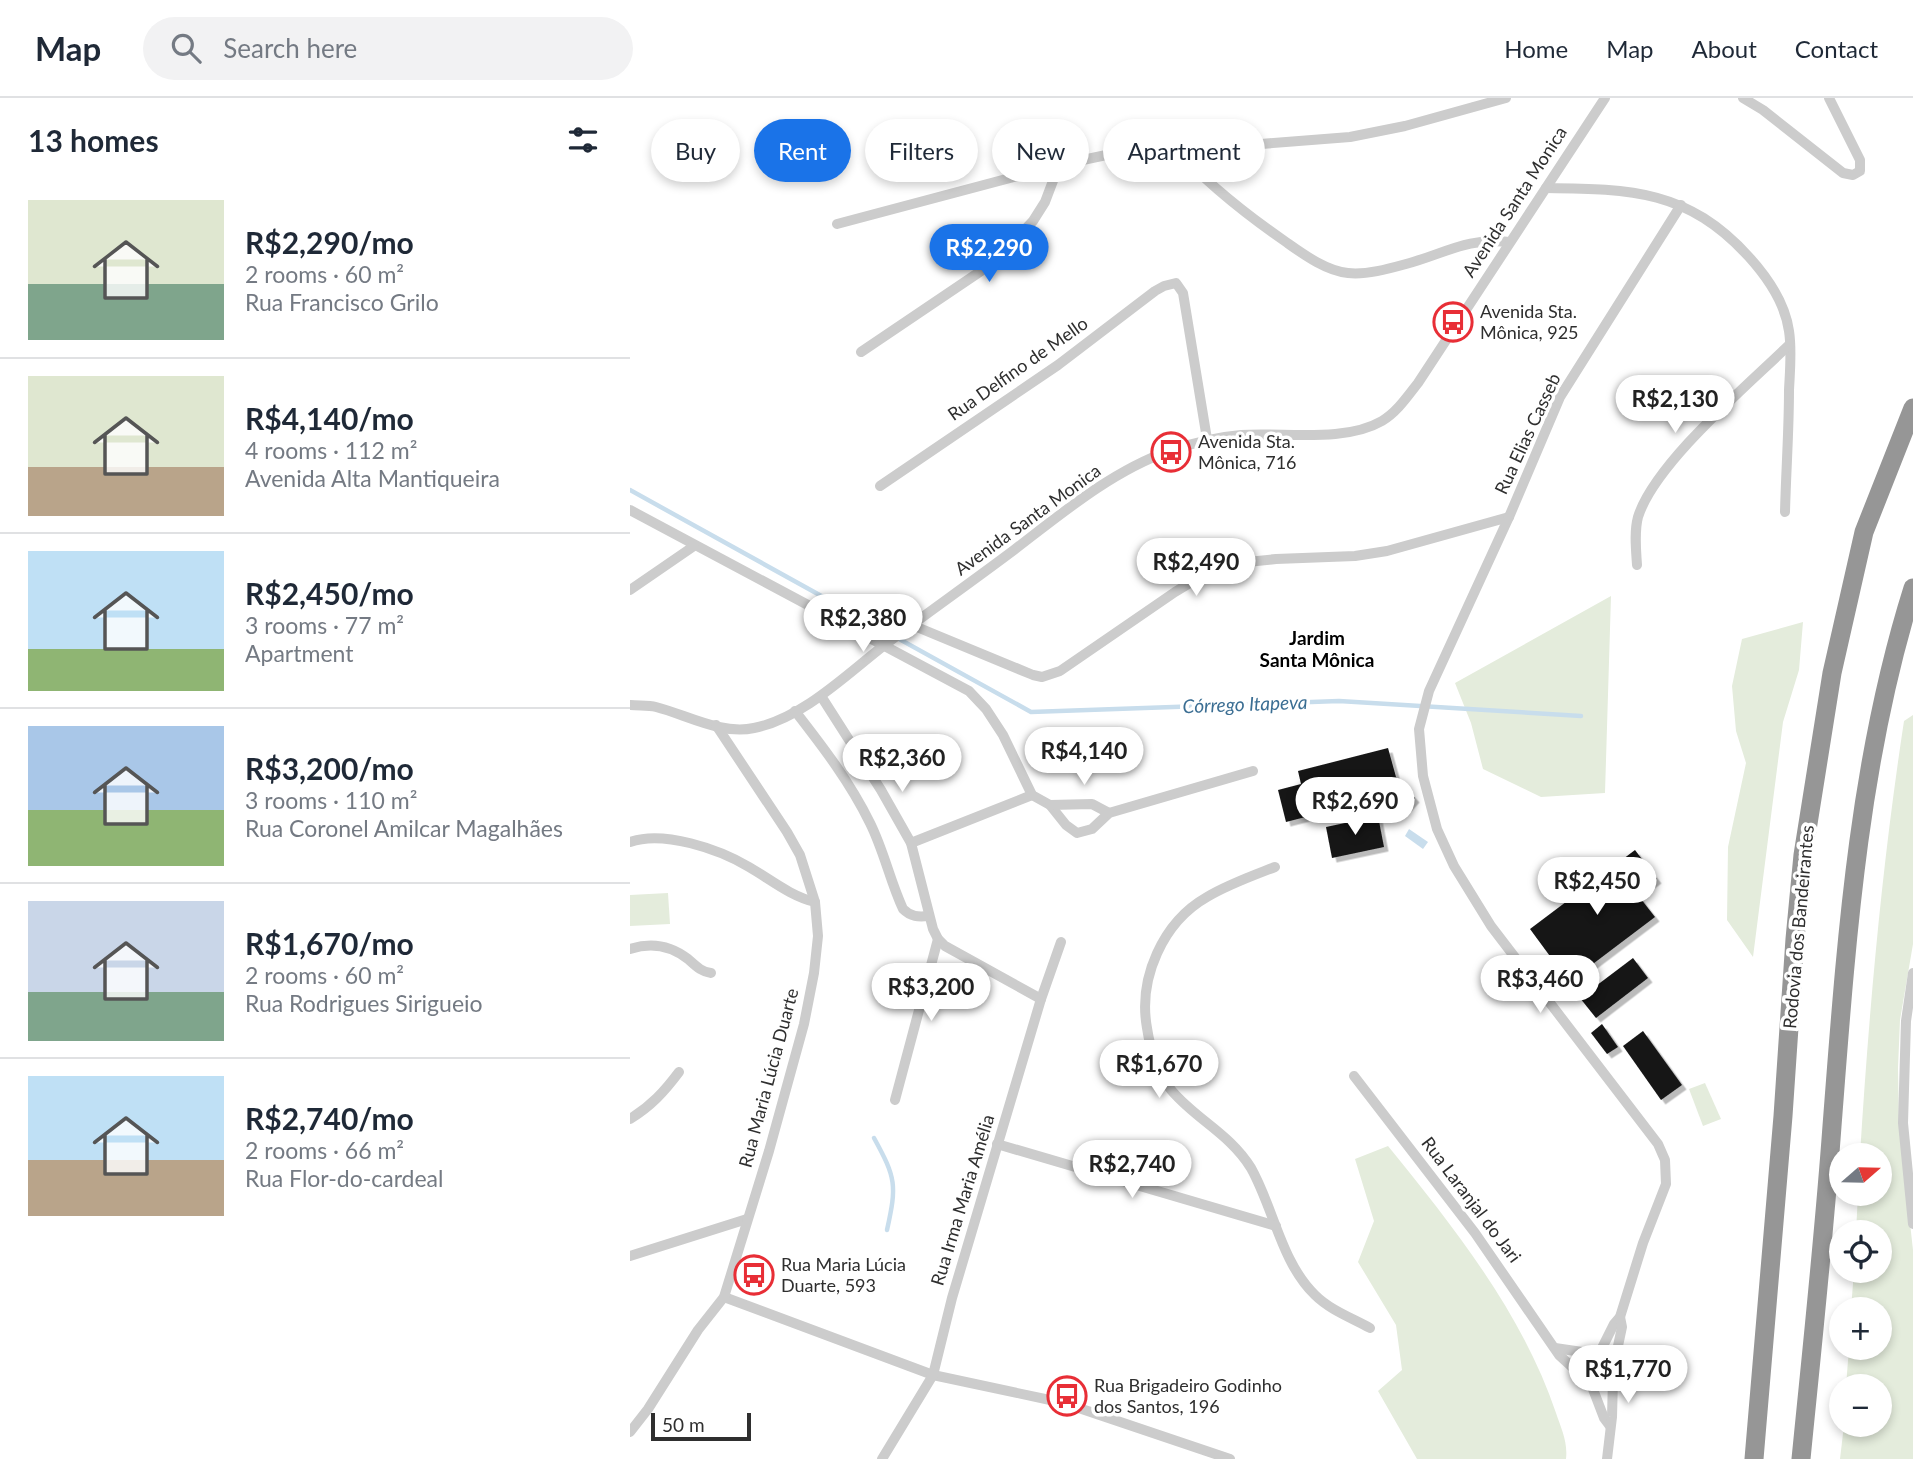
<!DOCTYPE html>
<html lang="en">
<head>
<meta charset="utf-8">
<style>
  :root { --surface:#fff; --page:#f2f2f3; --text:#1f2937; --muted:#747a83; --line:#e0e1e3; --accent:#1a73e8 }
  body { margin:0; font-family:Lato,sans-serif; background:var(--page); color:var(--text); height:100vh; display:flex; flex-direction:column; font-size:26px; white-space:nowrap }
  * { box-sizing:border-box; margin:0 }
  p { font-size:23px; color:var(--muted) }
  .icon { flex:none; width:38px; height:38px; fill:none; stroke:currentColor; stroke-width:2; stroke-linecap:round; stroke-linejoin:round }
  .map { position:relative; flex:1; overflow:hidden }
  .sheet { display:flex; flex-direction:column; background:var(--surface); width:630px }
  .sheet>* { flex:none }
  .hud { position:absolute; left:21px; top:21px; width:665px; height:63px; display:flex; gap:14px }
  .needle { width:46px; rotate:70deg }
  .buttons { position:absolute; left:1199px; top:1045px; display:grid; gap:14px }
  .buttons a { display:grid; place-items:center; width:63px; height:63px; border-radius:50%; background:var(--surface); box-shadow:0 4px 10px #0003; font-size:35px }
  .scale { position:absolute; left:21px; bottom:18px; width:100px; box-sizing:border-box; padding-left:7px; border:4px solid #2f2f2f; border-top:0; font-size:19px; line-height:24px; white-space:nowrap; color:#2f2f2f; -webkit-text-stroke:5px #fff; paint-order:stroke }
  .price { position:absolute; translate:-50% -60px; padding:0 16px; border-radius:24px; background:#fff; color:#222; font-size:23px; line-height:46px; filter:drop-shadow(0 2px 4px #0008) }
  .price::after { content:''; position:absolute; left:50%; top:42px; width:21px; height:16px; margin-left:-10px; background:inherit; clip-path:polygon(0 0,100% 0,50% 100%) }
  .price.on { background:var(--accent); color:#fff }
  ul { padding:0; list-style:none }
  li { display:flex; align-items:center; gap:21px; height:175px; padding:0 28px }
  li+li { border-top:2px solid var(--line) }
  li span { display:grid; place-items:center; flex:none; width:196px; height:140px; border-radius:0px; color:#555 }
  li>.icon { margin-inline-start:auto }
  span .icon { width:84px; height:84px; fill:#fffc; stroke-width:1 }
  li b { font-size:30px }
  h2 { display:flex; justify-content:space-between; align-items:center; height:84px; padding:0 28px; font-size:30px }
  .tag { padding:0 24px; border-radius:32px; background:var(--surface); box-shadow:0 4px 10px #0003; font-size:24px; line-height:63px }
  .tag.on { background:var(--accent); color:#fff }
  header { display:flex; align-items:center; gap:42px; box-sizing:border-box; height:98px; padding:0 35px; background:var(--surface); border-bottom:2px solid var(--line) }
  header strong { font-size:33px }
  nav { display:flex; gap:38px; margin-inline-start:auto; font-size:24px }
  .search { width:490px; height:63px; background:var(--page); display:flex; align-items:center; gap:18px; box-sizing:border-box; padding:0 24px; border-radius:38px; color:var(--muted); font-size:26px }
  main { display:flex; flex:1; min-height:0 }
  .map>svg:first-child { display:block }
</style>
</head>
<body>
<header>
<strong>Map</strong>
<div class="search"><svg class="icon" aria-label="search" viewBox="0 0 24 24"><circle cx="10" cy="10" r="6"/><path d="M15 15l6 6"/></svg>Search here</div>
<nav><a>Home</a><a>Map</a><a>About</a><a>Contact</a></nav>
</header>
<main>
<section class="sheet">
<h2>13 homes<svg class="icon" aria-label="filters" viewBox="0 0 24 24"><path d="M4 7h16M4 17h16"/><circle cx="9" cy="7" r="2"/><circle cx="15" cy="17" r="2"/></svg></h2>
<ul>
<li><span style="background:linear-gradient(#dfe7d0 60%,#7fa58c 0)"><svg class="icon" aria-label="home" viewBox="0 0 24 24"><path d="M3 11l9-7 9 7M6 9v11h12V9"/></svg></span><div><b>R$2,290/mo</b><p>2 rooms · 60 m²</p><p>Rua Francisco Grilo</p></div></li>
<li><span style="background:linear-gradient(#dfe7d0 65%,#b9a48a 0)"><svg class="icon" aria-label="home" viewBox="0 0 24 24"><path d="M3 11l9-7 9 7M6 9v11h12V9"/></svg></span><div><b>R$4,140/mo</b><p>4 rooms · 112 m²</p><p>Avenida Alta Mantiqueira</p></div></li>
<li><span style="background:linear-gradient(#bfe0f5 70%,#8fb573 0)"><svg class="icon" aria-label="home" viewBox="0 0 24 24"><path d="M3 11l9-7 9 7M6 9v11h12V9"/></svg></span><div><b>R$2,450/mo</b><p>3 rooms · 77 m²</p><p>Apartment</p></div></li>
<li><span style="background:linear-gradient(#a9c7e8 60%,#8fb573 0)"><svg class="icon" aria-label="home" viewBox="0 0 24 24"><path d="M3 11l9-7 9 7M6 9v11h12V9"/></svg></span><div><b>R$3,200/mo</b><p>3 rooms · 110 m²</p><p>Rua Coronel Amilcar Magalhães</p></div></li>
<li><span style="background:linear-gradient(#c9d6e8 65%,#7fa58c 0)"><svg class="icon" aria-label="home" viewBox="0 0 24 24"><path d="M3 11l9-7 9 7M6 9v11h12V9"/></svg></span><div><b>R$1,670/mo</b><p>2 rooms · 60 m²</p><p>Rua Rodrigues Sirigueio</p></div></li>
<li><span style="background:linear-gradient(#bfe0f5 60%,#b9a48a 0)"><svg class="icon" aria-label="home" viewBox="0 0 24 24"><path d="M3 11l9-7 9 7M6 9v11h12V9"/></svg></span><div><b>R$2,740/mo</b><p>2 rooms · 66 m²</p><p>Rua Flor-do-cardeal</p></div></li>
</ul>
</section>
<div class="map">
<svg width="1283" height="1361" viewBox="0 0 1283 1361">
  <defs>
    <filter id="shadow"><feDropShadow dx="4.5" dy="4.5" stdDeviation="0" flood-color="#0004"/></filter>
  </defs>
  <rect width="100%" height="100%" fill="#fff"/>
  <g fill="#e4ecdc">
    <path d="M981,498L975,695L911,699L853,671L841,625L825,585Z"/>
    <path d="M1173,524L1169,572L1153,624L1123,859L1097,822L1098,749L1116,665L1106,633L1102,588L1112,541Z"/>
    <path d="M1283,617V846L1270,922L1268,970L1269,1027L1283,1152V1361H1210L1214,1327L1250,1326V1288H1216L1219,1250H1250V1211H1221L1224,1173L1250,1172V1134H1226L1228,1096H1250V1057H1230C1239,912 1252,767 1274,623Z"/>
    <path d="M38,795L40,826L0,828V797Z"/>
    <path d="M1075,985L1091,1021L1073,1028L1059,991Z"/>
    <path d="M758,1048C823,1128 893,1216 926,1315C931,1330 938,1344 936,1361H787L748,1293L772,1272L766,1227L728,1164L744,1123L725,1061Z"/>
  </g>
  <path fill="#c8ddec" d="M779,731L798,744L793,751L775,738Z"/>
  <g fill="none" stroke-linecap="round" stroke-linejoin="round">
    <g stroke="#c8ddec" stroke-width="4.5">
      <path d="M0,392L401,614L709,603L951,618"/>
      <path d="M244,1040C266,1080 267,1087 257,1132"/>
    </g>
  </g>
  <g fill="#161616" filter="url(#shadow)">
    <path d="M758,650L766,679L785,700L777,709L765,696L656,724L648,692L671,686L668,673Z"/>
    <path d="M748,718L754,749L702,760L696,729Z"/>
    <path d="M1005,752L1027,781L1007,796L1025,819L939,884L900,831Z"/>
    <path d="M1003,860L1018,880L966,920L950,900Z"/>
    <path d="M972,926L988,949L977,956L961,935Z"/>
    <path d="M1013,933L1052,987L1031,1002L993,948Z"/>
  </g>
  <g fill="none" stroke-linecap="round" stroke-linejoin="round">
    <g stroke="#ccc" stroke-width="10">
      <path d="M1113,0L1133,12L1213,75L1223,77L1230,73V62L1199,0"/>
      <path d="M542,47C576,85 614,115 656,144C673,156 696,173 718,175C736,177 758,171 776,166C814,156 837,139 879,144"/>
      <path d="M916,90C1002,91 1058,92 1119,159C1138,180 1155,205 1159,233C1162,252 1160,272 1159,292C1159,333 1156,373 1155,414"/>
      <path d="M207,126L429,67L500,52L542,47L631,46L720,39L775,28L876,0"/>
      <path d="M231,254L351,173L386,141L403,123L415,104L429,67"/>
      <path d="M250,388L428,267L525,193L534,188L546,185L553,195L577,341"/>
      <path d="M0,412L339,593L356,611L373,637L402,697L420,707L436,727L447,735L462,731L479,715L623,673"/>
      <path d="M1007,467C1006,451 1004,434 1008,419C1025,365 1118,287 1160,246"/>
      <path d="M0,492L64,448"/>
      <path d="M282,527L403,577L412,579L430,573L545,494L583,471L598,466L646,461L725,458L757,453L879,419"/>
      <path d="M191,598L251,692L281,745L303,831L308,841L315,848L411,901"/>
      <path d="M0,607C9,608 18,607 26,609C57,617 91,637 124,630C171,621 215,578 252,549C296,516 340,485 384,452C431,416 482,373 539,353C563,345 586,339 611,337C654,334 714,345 752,323C767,314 777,299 788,285L975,0"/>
      <path d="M165,613C193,649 220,684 240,725C254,753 260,783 273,811C281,819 288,819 299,818"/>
      <path d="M420,707L462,706L479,715"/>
      <path d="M0,744C33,732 89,751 119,769C140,781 160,798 185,804"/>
      <path d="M281,745L402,697"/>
      <path d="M645,769C622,778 599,786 577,799C533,824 508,880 517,930C520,950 528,977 542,993C567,1022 600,1036 621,1070C644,1111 651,1164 685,1197C700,1212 722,1220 740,1230"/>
      <path d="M0,851C21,844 40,847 58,861C65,867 71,874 81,875"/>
      <path d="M1283,875L1276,923L1273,1025L1283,1126"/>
      <path d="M724,978L845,1135L929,1257L952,1278"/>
      <path d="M265,1002L308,841"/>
      <path d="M0,1021C21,1008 34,994 49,974"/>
      <path d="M367,1046L646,1128"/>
      <path d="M0,1158L117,1121"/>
      <path d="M94,1199L303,1277L434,1305L600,1361"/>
      <path d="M925,1250L959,1255"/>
      <path d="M971,1252L984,1226L990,1219L1013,1145L1036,1086L1035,1062L1028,1046L861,828L824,768L807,731L793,678L789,631L799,593L879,419L930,299L1051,107"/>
      <circle cx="969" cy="1270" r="18"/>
      <path d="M985,1262L992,1229L990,1219"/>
      <path d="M961,1286L974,1320L980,1328"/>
      <path d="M0,1334L18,1311L68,1232L94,1199L139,1053L174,926L184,875L188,838L185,804L170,757L157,734L86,627"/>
      <path d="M252,1361L303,1277L322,1200L411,901L431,844"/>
      <path d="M977,1361L982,1319L983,1281"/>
    </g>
    <g stroke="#969696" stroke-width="19">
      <path d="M1124,1361L1153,1018L1165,841L1173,757L1202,575L1234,434L1283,310"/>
      <path d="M1171,1361C1182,1250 1194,1139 1202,1028C1216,847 1228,664 1283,490"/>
    </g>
  </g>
  <defs>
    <g id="bus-ring" transform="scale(2.0125)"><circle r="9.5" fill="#fff" stroke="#e82e36" stroke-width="1.5"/><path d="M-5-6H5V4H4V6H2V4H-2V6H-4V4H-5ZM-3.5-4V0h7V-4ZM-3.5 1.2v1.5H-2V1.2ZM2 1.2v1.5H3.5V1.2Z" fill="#e82e36"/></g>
  </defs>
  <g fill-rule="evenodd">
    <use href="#bus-ring" x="823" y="224"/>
    <use href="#bus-ring" x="541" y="354"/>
    <use href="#bus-ring" x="124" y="1177"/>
    <use href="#bus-ring" x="437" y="1298"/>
  </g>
  <g text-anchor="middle" stroke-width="7" stroke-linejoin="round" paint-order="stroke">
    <g font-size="18" fill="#2f2f2f" stroke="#fff">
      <text transform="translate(885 104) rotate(-57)" y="6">Avenida Santa Monica</text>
      <text transform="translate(388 271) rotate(-35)" y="6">Rua Delfino de Mello</text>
      <text transform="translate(898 336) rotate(-65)" y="6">Rua Elias Casseb</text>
      <text transform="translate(398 422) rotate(-36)" y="6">Avenida Santa Monica</text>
      <text transform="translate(1169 829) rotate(-85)" y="6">Rodovia dos Bandeirantes</text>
      <text transform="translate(139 980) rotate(-75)" y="6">Rua Maria Lúcia Duarte</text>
      <text transform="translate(333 1102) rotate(-73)" y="6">Rua Irma Maria Amélia</text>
      <text transform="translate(841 1102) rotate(53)" y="6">Rua Laranjal do Jari</text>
    </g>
    <g font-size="18" fill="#2f2f2f" stroke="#fff" text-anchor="start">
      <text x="850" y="220">Avenida Sta.<tspan x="850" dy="21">Mônica, 925</tspan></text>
      <text x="568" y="350">Avenida Sta.<tspan x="568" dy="21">Mônica, 716</tspan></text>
      <text x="151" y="1173">Rua Maria Lúcia<tspan x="151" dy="21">Duarte, 593</tspan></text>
      <text x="464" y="1294">Rua Brigadeiro Godinho<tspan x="464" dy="21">dos Santos, 196</tspan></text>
    </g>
    <g font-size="19" font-weight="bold" fill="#000" stroke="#fff">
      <text x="687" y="547">Jardim<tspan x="687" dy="22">Santa Mônica</tspan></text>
    </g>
    <g font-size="19" font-style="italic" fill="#3b6e93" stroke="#fff">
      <text transform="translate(615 606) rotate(-2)" y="7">Córrego Itapeva</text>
    </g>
  </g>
</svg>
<div class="buttons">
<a><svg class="needle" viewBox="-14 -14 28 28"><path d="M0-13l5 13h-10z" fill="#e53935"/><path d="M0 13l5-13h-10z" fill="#747a83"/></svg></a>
<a><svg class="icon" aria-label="locate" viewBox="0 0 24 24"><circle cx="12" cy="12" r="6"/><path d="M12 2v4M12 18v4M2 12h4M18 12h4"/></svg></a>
<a>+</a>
<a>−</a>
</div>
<div class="scale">50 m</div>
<b class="price on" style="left:359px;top:186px">R$2,290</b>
<b class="price" style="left:1045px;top:337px">R$2,130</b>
<b class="price" style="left:566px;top:500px">R$2,490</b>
<b class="price" style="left:233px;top:556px">R$2,380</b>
<b class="price" style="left:454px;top:689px">R$4,140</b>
<b class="price" style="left:272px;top:696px">R$2,360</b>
<b class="price" style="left:725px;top:739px">R$2,690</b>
<b class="price" style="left:967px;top:819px">R$2,450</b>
<b class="price" style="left:910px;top:917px">R$3,460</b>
<b class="price" style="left:301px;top:925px">R$3,200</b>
<b class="price" style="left:529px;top:1002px">R$1,670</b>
<b class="price" style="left:502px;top:1102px">R$2,740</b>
<b class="price" style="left:998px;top:1307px">R$1,770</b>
<div class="hud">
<a class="tag">Buy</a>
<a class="tag on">Rent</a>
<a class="tag">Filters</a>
<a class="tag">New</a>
<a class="tag">Apartment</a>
</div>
</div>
</main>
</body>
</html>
